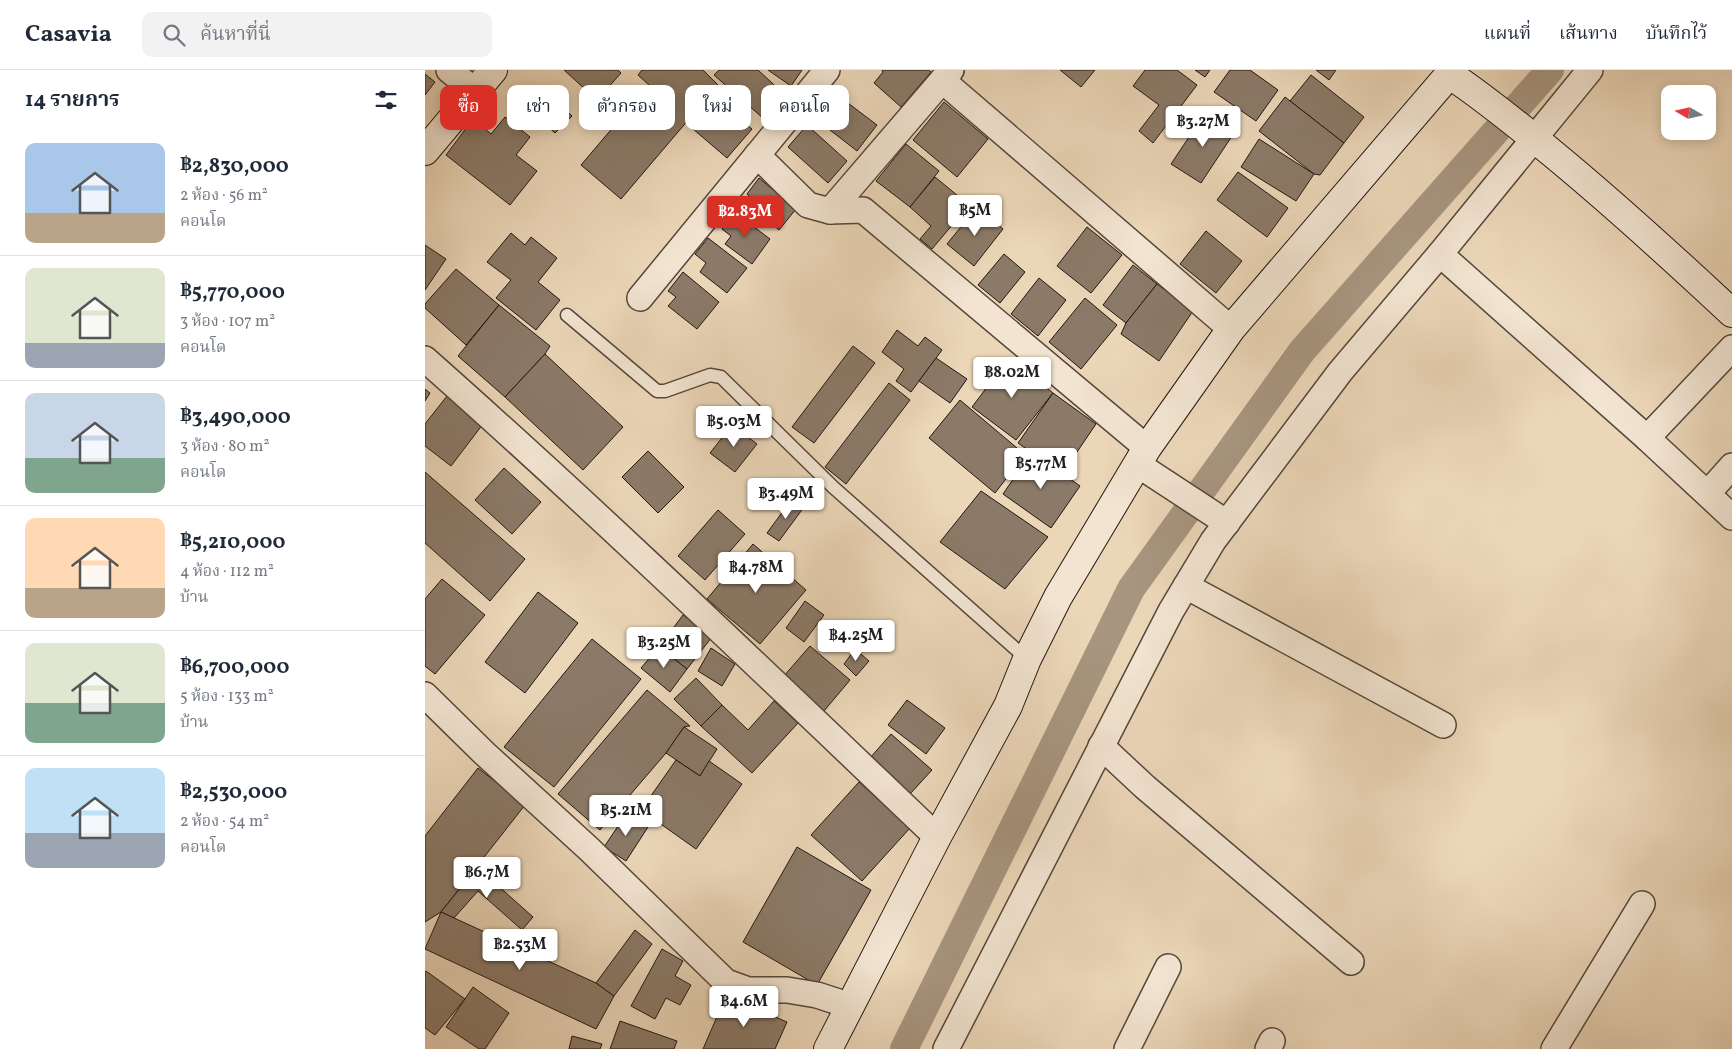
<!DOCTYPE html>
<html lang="th">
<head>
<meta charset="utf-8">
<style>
  :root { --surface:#fff; --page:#f2f2f3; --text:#1f2937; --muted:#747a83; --line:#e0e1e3; --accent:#d93025 }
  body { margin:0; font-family:Vollkorn,"Noto Serif Thai",serif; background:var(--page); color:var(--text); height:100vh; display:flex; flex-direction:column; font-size:19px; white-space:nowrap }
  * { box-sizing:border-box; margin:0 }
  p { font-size:16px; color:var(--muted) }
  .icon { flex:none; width:28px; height:28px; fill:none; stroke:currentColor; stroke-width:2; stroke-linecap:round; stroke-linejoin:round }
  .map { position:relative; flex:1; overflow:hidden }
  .panel { display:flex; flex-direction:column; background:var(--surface); width:425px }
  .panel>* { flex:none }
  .banner { position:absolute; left:15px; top:15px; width:475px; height:45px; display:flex; gap:10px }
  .needle { width:32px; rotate:279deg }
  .fabs { position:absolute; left:1236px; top:15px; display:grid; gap:10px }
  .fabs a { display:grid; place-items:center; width:55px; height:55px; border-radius:10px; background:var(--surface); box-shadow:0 2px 12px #0003; font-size:25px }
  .price { position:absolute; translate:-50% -42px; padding:0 11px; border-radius:5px; background:#fff; color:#222; font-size:16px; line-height:32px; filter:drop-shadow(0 1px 2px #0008) }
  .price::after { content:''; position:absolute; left:50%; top:30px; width:15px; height:11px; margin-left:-8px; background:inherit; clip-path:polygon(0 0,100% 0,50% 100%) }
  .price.current { background:var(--accent); color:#fff }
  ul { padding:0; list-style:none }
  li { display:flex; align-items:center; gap:15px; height:125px; padding:0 25px }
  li+li { border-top:1px solid var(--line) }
  li span { display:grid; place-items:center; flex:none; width:140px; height:100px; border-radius:10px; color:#555 }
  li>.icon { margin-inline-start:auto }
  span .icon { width:60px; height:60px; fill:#fffc; stroke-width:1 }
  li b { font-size:21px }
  h2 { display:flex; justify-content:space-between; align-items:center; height:60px; padding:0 25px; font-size:21px }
  .chip { padding:0 18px; border-radius:10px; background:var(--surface); box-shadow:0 2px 12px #0003; font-size:18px; line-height:45px }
  .chip.current { background:var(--accent); color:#fff }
  header { display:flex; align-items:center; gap:30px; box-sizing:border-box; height:70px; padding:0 25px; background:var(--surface); border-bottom:1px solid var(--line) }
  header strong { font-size:24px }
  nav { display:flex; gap:28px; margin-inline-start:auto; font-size:18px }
  .search { width:350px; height:45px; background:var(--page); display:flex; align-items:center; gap:12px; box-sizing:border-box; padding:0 18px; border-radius:10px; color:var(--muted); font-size:19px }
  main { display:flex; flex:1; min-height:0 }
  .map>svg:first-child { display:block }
</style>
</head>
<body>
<header>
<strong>Casavia</strong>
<div class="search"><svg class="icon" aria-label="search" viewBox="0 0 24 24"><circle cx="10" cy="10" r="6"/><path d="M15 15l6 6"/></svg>ค้นหาที่นี่</div>
<nav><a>แผนที่</a><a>เส้นทาง</a><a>บันทึกไว้</a></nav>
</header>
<main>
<section class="panel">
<h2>14 รายการ<svg class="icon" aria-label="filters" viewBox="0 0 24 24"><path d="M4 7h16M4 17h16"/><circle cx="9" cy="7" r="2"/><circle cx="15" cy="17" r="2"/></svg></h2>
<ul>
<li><span style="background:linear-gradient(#a9c7e8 70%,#b9a48a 0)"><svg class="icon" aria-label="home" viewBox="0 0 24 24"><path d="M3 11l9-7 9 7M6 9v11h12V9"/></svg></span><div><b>฿2,830,000</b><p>2 ห้อง · 56 m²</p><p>คอนโด</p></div></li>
<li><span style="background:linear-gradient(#dfe7d0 75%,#9aa5b1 0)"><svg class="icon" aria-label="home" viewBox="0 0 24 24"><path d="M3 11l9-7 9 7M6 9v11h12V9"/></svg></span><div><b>฿5,770,000</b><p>3 ห้อง · 107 m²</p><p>คอนโด</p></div></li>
<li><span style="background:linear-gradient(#c9d6e8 65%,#7fa58c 0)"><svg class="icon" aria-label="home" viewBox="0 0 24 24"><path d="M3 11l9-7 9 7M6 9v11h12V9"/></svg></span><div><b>฿3,490,000</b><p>3 ห้อง · 80 m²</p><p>คอนโด</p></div></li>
<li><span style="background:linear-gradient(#ffd9b3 70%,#b9a48a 0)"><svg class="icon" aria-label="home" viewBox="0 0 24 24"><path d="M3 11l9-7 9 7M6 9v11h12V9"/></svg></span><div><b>฿5,210,000</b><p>4 ห้อง · 112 m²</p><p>บ้าน</p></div></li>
<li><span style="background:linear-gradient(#dfe7d0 60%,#7fa58c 0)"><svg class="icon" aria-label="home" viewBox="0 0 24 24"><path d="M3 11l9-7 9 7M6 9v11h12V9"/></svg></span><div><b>฿6,700,000</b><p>5 ห้อง · 133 m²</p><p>บ้าน</p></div></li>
<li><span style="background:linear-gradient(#bfe0f5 65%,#9aa5b1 0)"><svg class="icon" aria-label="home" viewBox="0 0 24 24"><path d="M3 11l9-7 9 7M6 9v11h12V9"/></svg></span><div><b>฿2,530,000</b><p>2 ห้อง · 54 m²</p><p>คอนโด</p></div></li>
</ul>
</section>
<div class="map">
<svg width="1307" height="979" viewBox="0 0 1307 979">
  <rect width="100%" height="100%" fill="#ebd6b8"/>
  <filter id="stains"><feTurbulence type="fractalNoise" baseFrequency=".004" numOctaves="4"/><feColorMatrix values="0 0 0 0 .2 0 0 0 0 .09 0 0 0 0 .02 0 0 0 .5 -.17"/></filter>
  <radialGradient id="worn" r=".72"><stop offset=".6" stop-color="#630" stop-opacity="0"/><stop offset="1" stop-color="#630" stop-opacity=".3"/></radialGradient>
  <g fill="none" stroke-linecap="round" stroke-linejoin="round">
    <path stroke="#a7957f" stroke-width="28" d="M479,979L706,519L877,281L1125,0"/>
  </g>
  <g fill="#8b7a68" stroke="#221711">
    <path d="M139,0H193L196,3L172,30Z"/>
    <path d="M217,0H278L293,15L196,129L156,95L224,15L213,5Z"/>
    <path d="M294,0H333L360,25L339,49L289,5Z"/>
    <path d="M343,0H377L366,16Z"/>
    <path d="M457,0H504L506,2L476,37L449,13L458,2Z"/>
    <path d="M635,0H670L656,17Z"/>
    <path d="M720,0H752L772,15L728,73L714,61L734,35L708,16Z"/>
    <path d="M770,0H785L780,7Z"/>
    <path d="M805,0H825L853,20L831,51L789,22Z"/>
    <path d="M891,0H911L904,10Z"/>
    <path d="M0,4L10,12L0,25Z"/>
    <path d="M886,5L939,47L919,73L865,31Z"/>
    <path d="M115,17L147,46L130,63L99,35Z"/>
    <path d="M407,21L452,55L432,81L387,46Z"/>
    <path d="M285,24L327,59L302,88L261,53Z"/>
    <path d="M860,27L919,73L895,105L889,104L834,61Z"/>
    <path d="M519,32L563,69L532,107L488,70Z"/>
    <path d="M780,43L809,63L776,113L746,94Z"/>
    <path d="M80,47L105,67L91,85L112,101L85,135L21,85L48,49L66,64Z"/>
    <path d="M382,55L422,91L403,113L363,77Z"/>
    <path d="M834,69L889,104L871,131L816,97Z"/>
    <path d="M481,74L514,101L485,137L451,111Z"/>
    <path d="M813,102L863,138L842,167L792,130Z"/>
    <path d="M510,107L544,135L507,179L495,169L506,156L485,137Z"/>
    <path d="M334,108L371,139L354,160L328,138L333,133L322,124Z"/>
    <path d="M552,137L578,159L549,196L522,174Z"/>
    <path d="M309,142L345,169L327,194L300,174L306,166L297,159Z"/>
    <path d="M662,157L697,185L666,223L632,196Z"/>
    <path d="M781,161L817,191L791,223L755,194Z"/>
    <path d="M86,163L100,175L106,167L132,188L113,212L135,230L111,260L71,228L86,210L62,192Z"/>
    <path d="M283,168L322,198L302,223L275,202L281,193L270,184Z"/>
    <path d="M0,175L21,189L0,220Z"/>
    <path d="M579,184L600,202L575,233L553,215Z"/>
    <path d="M708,195L732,214L701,253L678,235Z"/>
    <path d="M31,199L74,235L41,275L0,238V234Z"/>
    <path d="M258,202L294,232L272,259L243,236L251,227L243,221Z"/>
    <path d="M614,208L641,230L613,266L586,244Z"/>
    <path d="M732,214L768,241L734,291L696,264L701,253Z"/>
    <path d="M660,228L692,255L656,299L624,272Z"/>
    <path d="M74,235L125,276L120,284L80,327L33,286Z"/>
    <path d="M472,260L493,276L500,267L517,280L486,322L471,311L479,299L457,282Z"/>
    <path d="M428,276L450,293L389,373L367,357Z"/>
    <path d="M120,284L198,357L158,400L80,327Z"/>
    <path d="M511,288L542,309L525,333L494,311Z"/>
    <path d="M584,288L628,323L591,370L547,337Z"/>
    <path d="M464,313L485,330L421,414L400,397Z"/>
    <path d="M0,319L5,323L0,331Z"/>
    <path d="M628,323L671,354L637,404L593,373Z"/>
    <path d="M22,326L58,354L26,396L0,376V354Z"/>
    <path d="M535,330L592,378L591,396L570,423L504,368Z"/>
    <path d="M307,355L332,374L310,402L285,383Z"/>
    <path d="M223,381L259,417L233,443L197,407Z"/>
    <path d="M607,382L655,416L626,458L578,424Z"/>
    <path d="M79,398L116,432L87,464L50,430Z"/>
    <path d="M0,402L100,489L65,531L0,473Z"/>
    <path d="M556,421L623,467L580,519L515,472Z"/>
    <path d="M367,429L379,437L354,471L342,463Z"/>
    <path d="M293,440L320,464L280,510L253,486Z"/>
    <path d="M328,474L381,520L335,574L282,529Z"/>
    <path d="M17,509L60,545L10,604L0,596V529Z"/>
    <path d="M113,522L153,553L100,623L60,592Z"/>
    <path d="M380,531L399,545L379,572L361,558Z"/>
    <path d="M258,545L287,567L262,599L234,577Z"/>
    <path d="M167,569L216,609L129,717L79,677Z"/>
    <path d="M385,576L425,610L399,641L358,607Z"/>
    <path d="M234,577L262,599L245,622L216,598Z"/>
    <path d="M286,578L310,594L297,616L273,601Z"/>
    <path d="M430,579L444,591L431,606L419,594Z"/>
    <path d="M271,608L297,635L276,656L249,629Z"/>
    <path d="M222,620L265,656L259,657L241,683L175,760L133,724Z"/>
    <path d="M482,630L520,658L501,684L463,655Z"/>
    <path d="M349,631L373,653L327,703L276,656L297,635L323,660Z"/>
    <path d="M259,657L292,679L275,706L241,683Z"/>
    <path d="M466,664L507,700L485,724L445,688Z"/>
    <path d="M251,690L275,706L284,691L317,714L271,779L216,740Z"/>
    <path d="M53,698L100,735L16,842L0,852V766Z"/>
    <path d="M434,712L485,758L437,811L386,765Z"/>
    <path d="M202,743L223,757L201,791L179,777Z"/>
    <path d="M372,777L446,820L392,915L318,872Z"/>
    <path d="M52,797L108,847L97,860L53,821L29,848L16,842Z"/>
    <path d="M16,842L171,913L189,926L171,959L0,879Z"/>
    <path d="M210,860L227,874L189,926L171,913Z"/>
    <path d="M237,879L258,891L250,906L266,915L255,935L241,928L230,949L206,936Z"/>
    <path d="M1,901L40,929L10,965L0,958V903Z"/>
    <path d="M48,917L84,943L60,979H54L21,957Z"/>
    <path d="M301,926L362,952L350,979H278Z"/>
    <path d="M195,951L252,971L249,979H185Z"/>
    <path d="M147,966L177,974L175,979H144Z"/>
  </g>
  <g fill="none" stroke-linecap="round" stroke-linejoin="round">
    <g stroke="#54473b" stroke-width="15">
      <path id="lane" d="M142,245L232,321H240L285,305L296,307L408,417L602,589"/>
    </g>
    <g stroke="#54473b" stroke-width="28">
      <g id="street">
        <path d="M24,0L50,21"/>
        <path d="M518,11L806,259"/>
        <path d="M332,85L383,135L405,141L438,140L722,378"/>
        <path d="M405,141L526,0"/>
        <path d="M1015,184L1222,368L1307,447"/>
        <path d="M215,228L402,0"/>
        <path d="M0,289C175,444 343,606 512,767"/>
        <path d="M1222,368L1307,278"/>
        <path d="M712,394L802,453"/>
        <path d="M1283,423L1307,396"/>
        <path d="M761,516L1018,655"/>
        <path d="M0,625L59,683L164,779L301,912L323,920H362L392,925L426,936"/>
        <path d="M676,676L720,717L926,892"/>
        <path d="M521,979L746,541L788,471L915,302L1015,184L1165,0"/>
        <path d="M702,979L743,897"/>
        <path d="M843,979L847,971"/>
        <path d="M1129,979L1217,834"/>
      </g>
    </g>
    <g stroke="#221711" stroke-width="30">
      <g id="secondary">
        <path d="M1024,4C1060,28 1093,55 1127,83C1189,134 1248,188 1307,243"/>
        <path d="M0,81L68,0"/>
        <path d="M403,979L512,767L583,636L602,589L633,527L722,378L806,259L1028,0"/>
      </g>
    </g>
    <use href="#lane" stroke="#f2e4d1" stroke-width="12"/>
    <use href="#street" stroke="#f2e4d1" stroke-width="25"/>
    <use href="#secondary" stroke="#f2e4d1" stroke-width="28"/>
  </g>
  <rect width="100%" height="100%" filter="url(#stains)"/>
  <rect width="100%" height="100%" fill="url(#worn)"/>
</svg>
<div class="fabs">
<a><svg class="needle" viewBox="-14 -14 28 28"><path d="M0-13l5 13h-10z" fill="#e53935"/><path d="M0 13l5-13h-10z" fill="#747a83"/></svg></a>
</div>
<b class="price" style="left:778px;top:78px">฿3.27M</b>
<b class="price" style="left:550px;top:167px">฿5M</b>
<b class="price current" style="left:320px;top:168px">฿2.83M</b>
<b class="price" style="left:587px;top:329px">฿8.02M</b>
<b class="price" style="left:309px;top:378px">฿5.03M</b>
<b class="price" style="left:616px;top:420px">฿5.77M</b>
<b class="price" style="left:361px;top:450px">฿3.49M</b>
<b class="price" style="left:331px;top:524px">฿4.78M</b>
<b class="price" style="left:431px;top:592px">฿4.25M</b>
<b class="price" style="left:239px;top:599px">฿3.25M</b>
<b class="price" style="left:201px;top:767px">฿5.21M</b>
<b class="price" style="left:62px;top:829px">฿6.7M</b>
<b class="price" style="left:95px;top:901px">฿2.53M</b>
<b class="price" style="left:319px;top:958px">฿4.6M</b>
<div class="banner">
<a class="chip current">ซื้อ</a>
<a class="chip">เช่า</a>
<a class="chip">ตัวกรอง</a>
<a class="chip">ใหม่</a>
<a class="chip">คอนโด</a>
</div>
</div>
</main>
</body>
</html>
